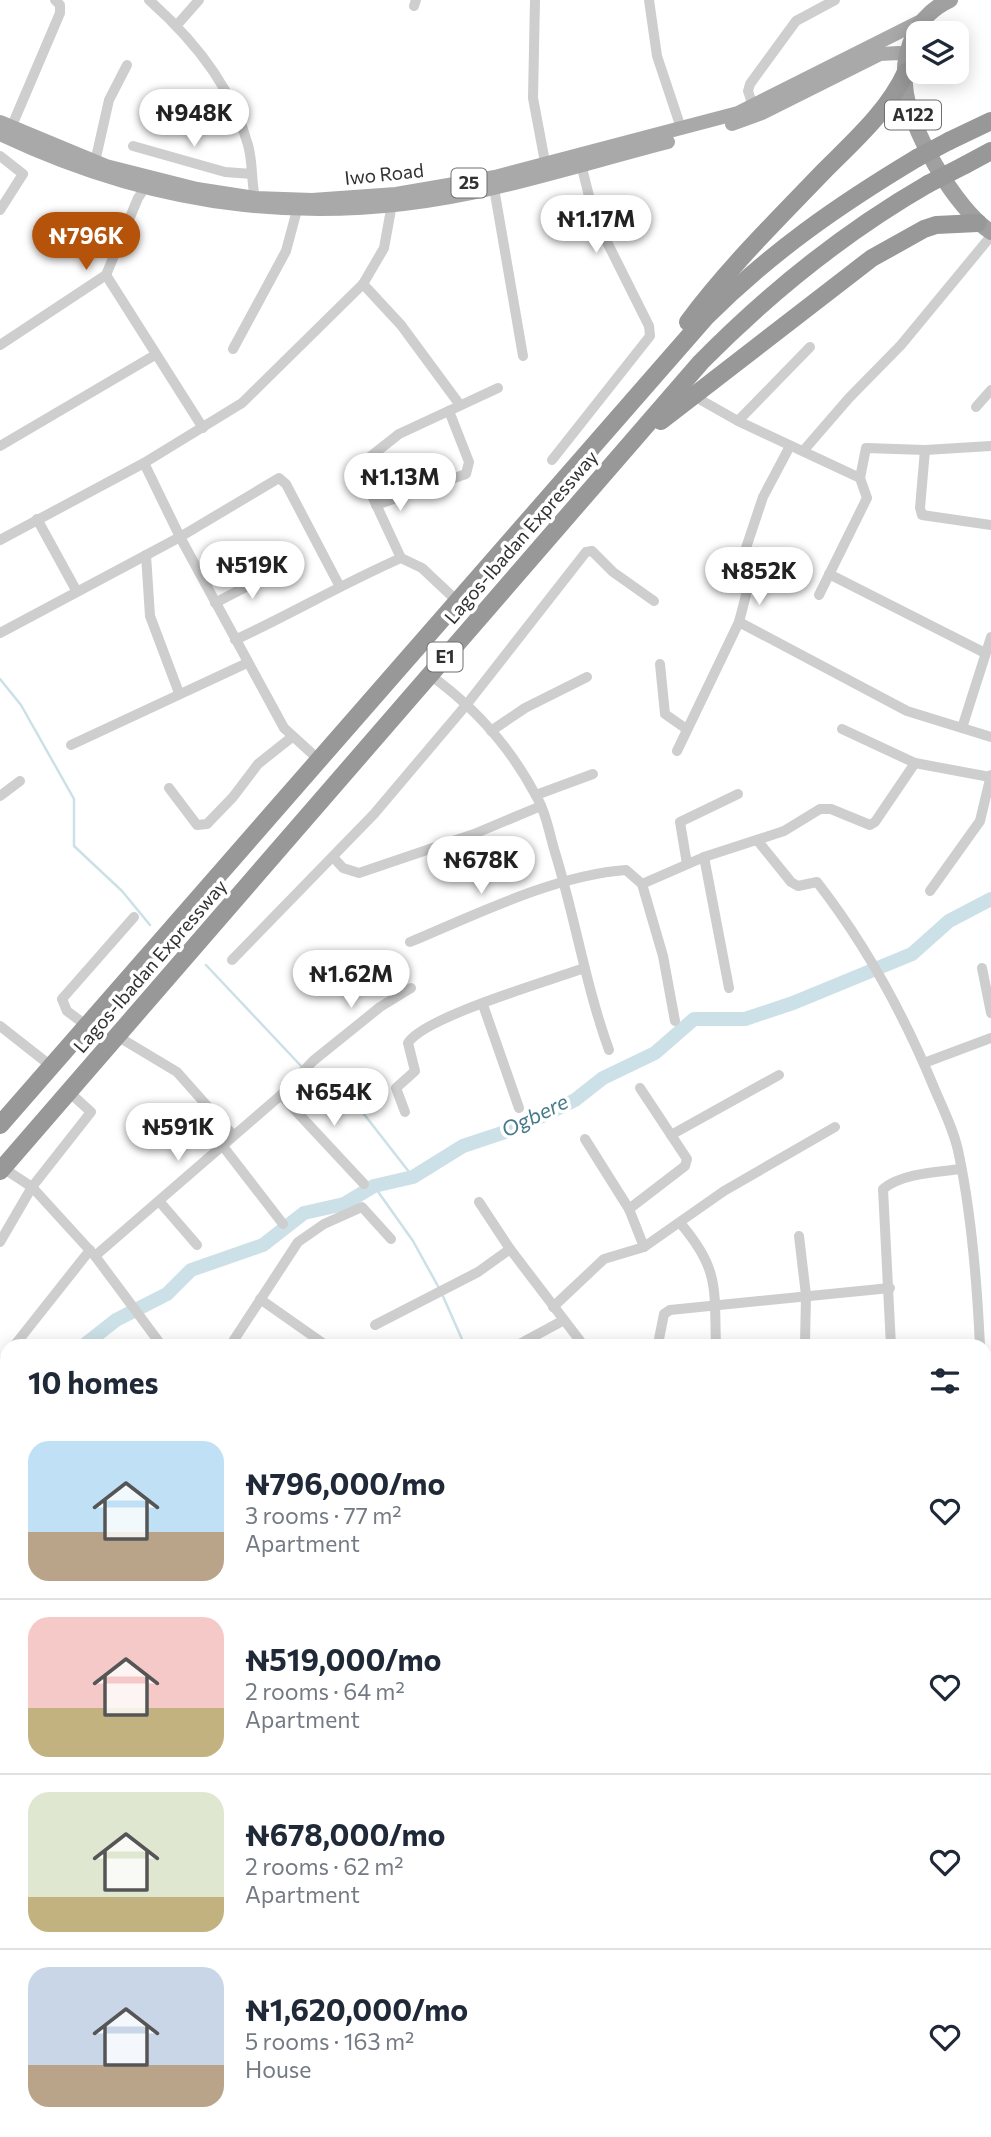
<!DOCTYPE html>
<html lang="en">
<head>
<meta charset="utf-8">
<style>
  :root { --surface:#fff; --page:#f6f6f7; --text:#1f2937; --muted:#747a83; --line:#e0e1e3; --accent:#b45309 }
  body { margin:0; font-family:Commissioner,sans-serif; background:var(--page); color:var(--text); height:100vh; display:flex; flex-direction:column; font-size:26px; white-space:nowrap }
  * { box-sizing:border-box; margin:0 }
  p { font-size:23px; color:var(--muted) }
  .icon { flex:none; width:38px; height:38px; fill:none; stroke:currentColor; stroke-width:2; stroke-linecap:round; stroke-linejoin:round }
  .map { position:relative; flex:1; overflow:hidden }
  .side { position:absolute; left:0px; top:1339px; width:992px; height:800px; display:flex; flex-direction:column; background:var(--surface); border-radius:21px 21px 0 0; box-shadow:0 4px 18px #0003 }
  .side>* { flex:none }
  .tools { position:absolute; left:906px; top:21px; display:grid; gap:14px }
  .tools a { display:grid; place-items:center; width:63px; height:63px; border-radius:14px; background:var(--surface); box-shadow:0 4px 18px #0003; font-size:35px }
  .price { position:absolute; translate:-50% -60px; padding:0 16px; border-radius:24px; background:#fff; color:#222; font-size:23px; line-height:46px; filter:drop-shadow(0 2px 4px #0008) }
  .price::after { content:''; position:absolute; left:50%; top:42px; width:21px; height:16px; margin-left:-10px; background:inherit; clip-path:polygon(0 0,100% 0,50% 100%) }
  .price.active { background:var(--accent); color:#fff }
  ul { padding:0; list-style:none }
  li { display:flex; align-items:center; gap:21px; height:175px; padding:0 28px }
  li+li { border-top:2px solid var(--line) }
  li span { display:grid; place-items:center; flex:none; width:196px; height:140px; border-radius:21px; color:#555 }
  li>.icon { margin-inline-start:auto }
  span .icon { width:84px; height:84px; fill:#fffc; stroke-width:1 }
  li b { font-size:30px }
  h2 { display:flex; justify-content:space-between; align-items:center; height:84px; padding:0 28px; font-size:30px }
  .map>svg:first-child { display:block }
</style>
</head>
<body>
<div class="map">
<svg width="991" height="2137" viewBox="0 0 991 2137">
  <rect width="100%" height="100%" fill="#fff"/>
  <g fill="none" stroke-linecap="round" stroke-linejoin="round">
    <g stroke="#cce1e7" stroke-width="2.5">
      <path d="M0,679L21,705L74,799V846L122,891L150,925"/>
      <path d="M206,965L302,1067"/>
      <path d="M307,1072L316,1082L360,1109L413,1177"/>
      <path d="M374,1186L413,1241L439,1288"/>
      <path d="M442,1294L465,1346"/>
      <path d="M537,2137L544,2132"/>
    </g>
    <g stroke="#cce1e7" stroke-width="14">
      <path d="M83,1346L116,1320L167,1294L191,1270L263,1245L304,1213L344,1204L374,1186L413,1177L463,1146L520,1127L575,1100L603,1078L655,1053L694,1019H745L793,1003L912,954L949,921L991,899"/>
      <path d="M0,1432L7,1424"/>
    </g>
    <g stroke="#cecece" stroke-width="10">
      <path d="M149,0C193,39 232,86 248,145C253,162 251,180 255,198"/>
      <path d="M535,0L533,98L545,162"/>
      <path d="M649,0L657,56L681,128"/>
      <path d="M414,6L416,0"/>
      <path d="M177,25L199,0"/>
      <path d="M753,106L748,91L750,84L796,21L835,0"/>
      <path d="M11,128L60,13V5L55,0"/>
      <path d="M133,146L225,172L252,174"/>
      <path d="M0,156L23,174L0,210"/>
      <path d="M95,162L109,100L127,65"/>
      <path d="M494,188L523,356"/>
      <path d="M106,275L203,428"/>
      <path d="M363,284L401,325L460,405"/>
      <path d="M0,345L106,275L138,198L149,182"/>
      <path d="M233,349L286,251L297,210"/>
      <path d="M692,395L738,421L860,478"/>
      <path d="M976,407L991,390"/>
      <path d="M738,421L810,347"/>
      <path d="M0,446L155,355"/>
      <path d="M804,450L849,398L901,345L991,236"/>
      <path d="M925,450L920,508L922,515L991,525"/>
      <path d="M552,460L650,336L649,326L594,216L581,164"/>
      <path d="M144,463L180,537L284,728L318,759"/>
      <path d="M376,505L466,474L469,462L449,411"/>
      <path d="M37,519L76,590"/>
      <path d="M0,540L144,463L242,403L363,284L384,248L392,204"/>
      <path d="M146,555L150,616L179,693"/>
      <path d="M401,558L360,470L361,464L399,434L498,388"/>
      <path d="M829,574L985,653"/>
      <path d="M819,595L867,498L860,478L866,448L925,450L991,446"/>
      <path d="M215,603L276,571"/>
      <path d="M739,622L907,711L991,737"/>
      <path d="M0,633L180,537L279,478L286,484L339,585"/>
      <path d="M235,640C291,614 344,583 401,558L422,568L456,600"/>
      <path d="M660,664L665,714L685,728"/>
      <path d="M430,675C473,706 510,747 535,794C545,810 549,831 554,849C575,916 585,984 609,1050"/>
      <path d="M962,728L991,637"/>
      <path d="M842,729L915,763L990,777"/>
      <path d="M491,731L525,708L587,677"/>
      <path d="M71,745L247,663"/>
      <path d="M677,751L739,622L746,595L742,560L763,497L790,446"/>
      <path d="M169,788L197,825L207,824L233,797L258,764L292,737"/>
      <path d="M536,795L593,774"/>
      <path d="M0,796L20,781"/>
      <path d="M757,840L791,882L798,886L817,882C866,945 905,1017 935,1090C944,1111 955,1133 959,1155C972,1217 977,1282 980,1346"/>
      <path d="M333,857L343,868L359,873L474,834L541,806"/>
      <path d="M704,857L729,988"/>
      <path d="M687,864L680,822L738,794"/>
      <path d="M642,884L704,857L784,831L820,809H831L870,825L875,822L915,763"/>
      <path d="M930,891L980,821L991,775"/>
      <path d="M410,942C475,915 555,875 626,870L642,884L663,956L675,1021"/>
      <path d="M232,960L374,814L467,704L586,552L592,551L613,572L654,601"/>
      <path d="M982,968L991,1013"/>
      <path d="M483,1005L519,1108"/>
      <path d="M0,1026L51,1066"/>
      <path d="M87,1026L67,1011L62,999L134,917"/>
      <path d="M117,1036L177,1072L233,1135"/>
      <path d="M924,1063L991,1038"/>
      <path d="M281,1095L364,1184"/>
      <path d="M405,1112L396,1088L415,1071L408,1043C424,1017 549,981 584,968"/>
      <path d="M671,1135L779,1075"/>
      <path d="M585,1139L629,1209L644,1247"/>
      <path d="M222,1145L283,1224"/>
      <path d="M3,1168L32,1187L95,1256L162,1346"/>
      <path d="M159,1201L197,1245"/>
      <path d="M479,1202L510,1249L584,1346"/>
      <path d="M629,1209L685,1166L687,1159L640,1088"/>
      <path d="M681,1224C720,1270 714,1289 716,1346"/>
      <path d="M799,1236L806,1295L805,1344"/>
      <path d="M0,1242L32,1187L91,1112L68,1091"/>
      <path d="M95,1256L281,1095L313,1061L380,1007L411,988"/>
      <path d="M260,1299L327,1346"/>
      <path d="M553,1307L604,1259L644,1247L724,1191L835,1127"/>
      <path d="M375,1325L478,1272L510,1249"/>
      <path d="M659,1339L664,1314L670,1310L890,1288"/>
      <path d="M14,1346L90,1250"/>
      <path d="M230,1346L298,1242L324,1224L362,1207L391,1239"/>
      <path d="M516,1346L564,1320"/>
      <path d="M891,1346L883,1189C902,1173 938,1172 961,1169"/>
      <path d="M0,1367L7,1356"/>
      <path d="M985,1368H991"/>
      <path d="M985,1487L990,1552L985,1560"/>
      <path d="M0,1543L7,1541"/>
      <path d="M0,1608L7,1606"/>
      <path d="M0,1743L7,1752"/>
      <path d="M985,1869H991"/>
      <path d="M985,1953L991,1952"/>
      <path d="M0,1968H7"/>
      <path d="M459,2132L462,2137"/>
      <path d="M735,2132L738,2137"/>
    </g>
    <g stroke="#bbb" stroke-width="14">
      <path d="M985,2107H991"/>
      <path d="M985,2122H991"/>
      <path d="M781,2137L804,2132"/>
      <path d="M852,2137L880,2132"/>
    </g>
    <g stroke="#a9a9a9" stroke-width="14">
      <path d="M0,122L106,166L197,189L255,198L312,200L396,194L495,177L738,113L921,21"/>
      <path d="M732,124L762,113L880,54L899,53L908,58"/>
      <path d="M0,134C160,210 321,229 494,188C553,174 610,157 668,142"/>
    </g>
    <path stroke="#a0a0a0" stroke-width="16" d="M950,0C917,15 902,49 905,85C907,126 956,210 991,232"/>
    <g stroke="#989898" stroke-width="18">
      <path d="M949,141L991,121"/>
      <path d="M965,165L991,151"/>
      <path d="M688,322C728,268 777,220 824,171C854,141 888,111 906,72"/>
      <path d="M661,421L872,258L924,229L936,225L978,223"/>
      <path d="M0,1125L705,318C771,252 837,206 917,158"/>
      <path d="M0,1171L701,362C770,292 843,233 928,184"/>
    </g>
    <g stroke="#989898" stroke-width="18">
      <path d="M917,158L949,141"/>
      <path d="M928,184L965,165"/>
    </g>
  </g>
  <g text-anchor="middle" stroke-width="7" stroke-linejoin="round" paint-order="stroke">
    <g fill="#fff" stroke="#6f6f6f" stroke-width="2">
      <rect x="885" y="100.5" width="56" height="29" rx="5"/>
      <rect x="451.5" y="168.5" width="35" height="29" rx="5"/>
      <rect x="427.5" y="642.5" width="35" height="29" rx="5"/>
    </g>
    <g font-size="18" font-weight="bold" fill="#313131">
      <text x="913" y="121">A122</text>
      <text x="469" y="189">25</text>
      <text x="445" y="663">E1</text>
    </g>
    <g font-size="19" fill="#313131" stroke="#fff">
      <text transform="translate(384 174) rotate(-6)" y="7">Iwo Road</text>
      <text transform="translate(521 537) rotate(-49)" y="7">Lagos-Ibadan Expressway</text>
      <text transform="translate(150 966) rotate(-49)" y="7">Lagos-Ibadan Expressway</text>
    </g>
    <g font-size="21" font-style="italic" fill="#477b8b" stroke="#fff">
      <text transform="translate(535 1116) rotate(-26)" y="7">Ogbere</text>
    </g>
  </g>
</svg>
<div class="tools">
<a><svg class="icon" aria-label="layers" viewBox="0 0 24 24"><path d="M12 4l9 5-9 5-9-5zM3 14l9 5 9-5"/></svg></a>
</div>
<b class="price" style="left:194px;top:149px">₦948K</b>
<b class="price" style="left:596px;top:255px">₦1.17M</b>
<b class="price active" style="left:86px;top:272px">₦796K</b>
<b class="price" style="left:400px;top:513px">₦1.13M</b>
<b class="price" style="left:252px;top:601px">₦519K</b>
<b class="price" style="left:759px;top:607px">₦852K</b>
<b class="price" style="left:481px;top:896px">₦678K</b>
<b class="price" style="left:351px;top:1010px">₦1.62M</b>
<b class="price" style="left:334px;top:1128px">₦654K</b>
<b class="price" style="left:178px;top:1163px">₦591K</b>
<section class="side">
<h2>10 homes<svg class="icon" aria-label="filters" viewBox="0 0 24 24"><path d="M4 7h16M4 17h16"/><circle cx="9" cy="7" r="2"/><circle cx="15" cy="17" r="2"/></svg></h2>
<ul>
<li><span style="background:linear-gradient(#bfe0f5 65%,#b9a48a 0)"><svg class="icon" aria-label="home" viewBox="0 0 24 24"><path d="M3 11l9-7 9 7M6 9v11h12V9"/></svg></span><div><b>₦796,000/mo</b><p>3 rooms · 77 m²</p><p>Apartment</p></div><svg class="icon" aria-label="heart" viewBox="0 0 24 24"><path d="M12 20l-8-8c-3-5 5-10 8-4 3-6 11-1 8 4z"/></svg></li>
<li><span style="background:linear-gradient(#f6c9c9 65%,#c2b280 0)"><svg class="icon" aria-label="home" viewBox="0 0 24 24"><path d="M3 11l9-7 9 7M6 9v11h12V9"/></svg></span><div><b>₦519,000/mo</b><p>2 rooms · 64 m²</p><p>Apartment</p></div><svg class="icon" aria-label="heart" viewBox="0 0 24 24"><path d="M12 20l-8-8c-3-5 5-10 8-4 3-6 11-1 8 4z"/></svg></li>
<li><span style="background:linear-gradient(#dfe7d0 75%,#c2b280 0)"><svg class="icon" aria-label="home" viewBox="0 0 24 24"><path d="M3 11l9-7 9 7M6 9v11h12V9"/></svg></span><div><b>₦678,000/mo</b><p>2 rooms · 62 m²</p><p>Apartment</p></div><svg class="icon" aria-label="heart" viewBox="0 0 24 24"><path d="M12 20l-8-8c-3-5 5-10 8-4 3-6 11-1 8 4z"/></svg></li>
<li><span style="background:linear-gradient(#c9d6e8 70%,#b9a48a 0)"><svg class="icon" aria-label="home" viewBox="0 0 24 24"><path d="M3 11l9-7 9 7M6 9v11h12V9"/></svg></span><div><b>₦1,620,000/mo</b><p>5 rooms · 163 m²</p><p>House</p></div><svg class="icon" aria-label="heart" viewBox="0 0 24 24"><path d="M12 20l-8-8c-3-5 5-10 8-4 3-6 11-1 8 4z"/></svg></li>
</ul>
</section>
</div>
</body>
</html>
